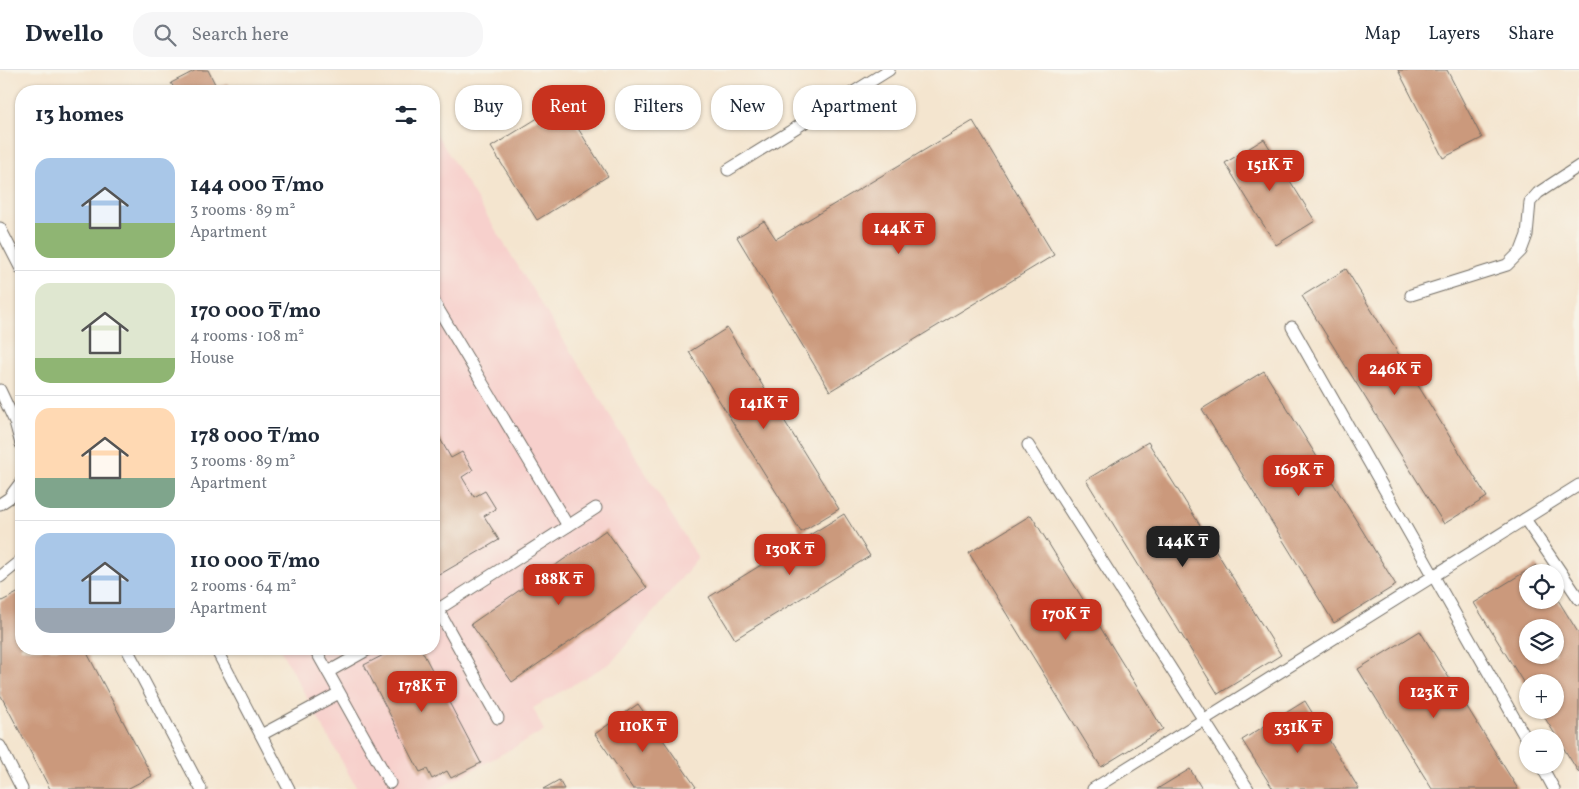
<!DOCTYPE html>
<html lang="en">
<head>
<meta charset="utf-8">
<style>
  :root { --surface:#fff; --page:#f6f6f7; --text:#1f2937; --muted:#747a83; --line:#e0e1e3; --accent:#c8321e }
  body { margin:0; font-family:Vollkorn,serif; background:var(--page); color:var(--text); height:100vh; display:flex; flex-direction:column; font-size:19px; white-space:nowrap }
  * { box-sizing:border-box; margin:0 }
  p { font-size:16px; color:var(--muted) }
  .icon { flex:none; width:28px; height:28px; fill:none; stroke:currentColor; stroke-width:2; stroke-linecap:round; stroke-linejoin:round }
  .map { position:relative; flex:1; overflow:hidden }
  .drawer { position:absolute; left:15px; top:15px; width:425px; height:570px; display:flex; flex-direction:column; background:var(--surface); border-radius:20px; box-shadow:0 1px 4px #0004 }
  .drawer>* { flex:none }
  .hud { position:absolute; left:455px; top:15px; width:475px; height:45px; display:flex; gap:10px }
  .tools { position:absolute; left:1519px; top:494px; display:grid; gap:10px }
  .tools a { display:grid; place-items:center; width:45px; height:45px; border-radius:50%; background:var(--surface); box-shadow:0 1px 4px #0004; font-size:25px }
  .price { position:absolute; translate:-50% -42px; padding:0 11px; border-radius:10px; background:var(--accent); color:#fff; font-size:16px; line-height:32px; filter:drop-shadow(0 1px 2px #0008) }
  .price::after { content:''; position:absolute; left:50%; top:30px; width:15px; height:11px; margin-left:-8px; background:inherit; clip-path:polygon(0 0,100% 0,50% 100%) }
  .price.current { background:#222; color:#fff }
  ul { padding:0; list-style:none }
  li { display:flex; align-items:center; gap:15px; height:125px; padding:0 20px }
  li+li { border-top:1px solid var(--line) }
  li span { display:grid; place-items:center; flex:none; width:140px; height:100px; border-radius:15px; color:#555 }
  li>.icon { margin-inline-start:auto }
  span .icon { width:60px; height:60px; fill:#fffc; stroke-width:1 }
  li b { font-size:21px }
  h2 { display:flex; justify-content:space-between; align-items:center; height:60px; padding:0 20px; font-size:21px }
  .pill { padding:0 18px; border-radius:20px; background:var(--surface); box-shadow:0 1px 4px #0004; font-size:18px; line-height:45px }
  .pill.current { background:var(--accent); color:#fff }
  header { display:flex; align-items:center; gap:30px; box-sizing:border-box; height:70px; padding:0 25px; background:var(--surface); border-bottom:1px solid var(--line) }
  header strong { font-size:24px }
  nav { display:flex; gap:28px; margin-inline-start:auto; font-size:18px }
  .search { width:350px; height:45px; background:var(--page); display:flex; align-items:center; gap:12px; box-sizing:border-box; padding:0 18px; border-radius:20px; color:var(--muted); font-size:19px }
  .map>svg:first-child { display:block }
</style>
</head>
<body>
<header>
<strong>Dwello</strong>
<div class="search"><svg class="icon" aria-label="search" viewBox="0 0 24 24"><circle cx="10" cy="10" r="6"/><path d="M15 15l6 6"/></svg>Search here</div>
<nav><a>Map</a><a>Layers</a><a>Share</a></nav>
</header>
<div class="map">
<svg width="1579" height="719" viewBox="0 0 1579 719">
  <rect width="100%" height="100%" fill="#f7f3e8"/>
  <filter id="ink" filterUnits="userSpaceOnUse"><feTurbulence type="fractalNoise" baseFrequency=".02" numOctaves="2"/><feDisplacementMap in="SourceGraphic" scale="10" xChannelSelector="R" yChannelSelector="G"/><feConvolveMatrix kernelMatrix="1 2 1 2 8 2 1 2 1" color-interpolation-filters="sRGB"/></filter>
  <filter id="wash" filterUnits="userSpaceOnUse"><feTurbulence type="fractalNoise" baseFrequency=".0096" numOctaves="4" result="noise"/><feDisplacementMap in="SourceGraphic" scale="20" xChannelSelector="R" yChannelSelector="G"/><feGaussianBlur stdDeviation="1.12" result="paint"/><feColorMatrix in="noise" values="0 0 0 0 0 0 0 0 0 0 0 0 0 0 0 0 0 1.4 0 .05"/><feComposite in="paint" operator="in"/></filter>
  <g filter="url(#wash)">
    <rect width="100%" height="100%" fill="#f4e5cf"/>
    <path fill="#f7d0cc" d="M434,60L698,488L612,592L533,638L544,661L438,719H357L280,579H434Z"/>
    <g id="blocks">
      <g fill="#cb997b" fill-rule="evenodd">
        <path d="M196,0H208L217,18L227,13L231,21H176L171,13Z"/>
        <path d="M1398,0H1447L1482,68L1443,88Z"/>
        <path d="M562,33L608,106L537,150L491,77Z"/>
        <path d="M973,51L1054,185L830,321L737,167L764,151L776,169Z"/>
        <path d="M1264,69L1315,151L1276,175L1225,93Z"/>
        <path d="M1346,199L1487,427L1444,454L1302,226Z"/>
        <path d="M727,258L839,439L801,462L689,282Z"/>
        <path d="M1264,301L1396,515L1334,553L1202,339Z"/>
        <path d="M434,358L451,388L462,382L473,400L462,407L474,427L485,421L496,439L484,446L499,470L437,506L434,501Z"/>
        <path d="M1148,372L1281,585L1218,624L1086,410Z"/>
        <path d="M844,444L870,486L735,569L709,527Z"/>
        <path d="M1031,445L1163,659L1101,697L969,483Z"/>
        <path d="M606,460L647,518L512,612L471,554Z"/>
        <path d="M1536,495L1541,502H1528V530H1555V525L1579,564V703L1540,640H1555V612H1528V620L1474,533ZM1528,558H1555V585H1528Z"/>
        <path d="M21,521V579H85L152,706L127,719H50L0,624V532Z"/>
        <path d="M1420,561L1518,719H1432L1358,599Z"/>
        <path d="M395,579H421L481,693L451,708L447,701L432,709L427,699L420,702L364,595Z"/>
        <path d="M1305,631L1359,719H1273L1242,670Z"/>
        <path d="M638,634L696,717L693,719H633L595,664Z"/>
        <path d="M1190,699L1202,719H1157Z"/>
        <path d="M559,710L564,719H543Z"/>
      </g>
    </g>
  </g>
  <g filter="url(#ink)">
    <use href="#blocks" fill-opacity="0" stroke="#716c64" stroke-width="1"/>
    <g fill="none" stroke-linecap="round" stroke-linejoin="round">
      <g stroke="#716c64" stroke-width="13">
        <g id="service">
          <path d="M728,100L889,0"/>
          <path d="M0,158L21,199"/>
          <path d="M1411,225L1507,195L1521,181L1527,165L1530,132L1538,123L1579,96"/>
          <path d="M434,232L568,456"/>
          <path d="M1292,257L1528,672"/>
          <path d="M0,320L15,352L21,374"/>
          <path d="M1028,375L1248,719"/>
          <path d="M0,434L9,428L21,412"/>
          <path d="M1525,449L1579,529"/>
          <path d="M0,507L21,490"/>
          <path d="M438,540L498,648"/>
          <path d="M434,542L596,438"/>
          <path d="M127,579L201,719"/>
          <path d="M216,579L289,719"/>
          <path d="M315,579L390,713"/>
          <path d="M328,602L369,579"/>
          <path d="M261,665L339,623"/>
          <path d="M0,676L22,719"/>
          <path d="M1541,695L1554,719"/>
          <path d="M1093,719L1579,415"/>
        </g>
      </g>
      <use href="#service" stroke="#fff" stroke-width="11"/>
    </g>
  </g>
</svg>
<div class="tools">
<a><svg class="icon" aria-label="locate" viewBox="0 0 24 24"><circle cx="12" cy="12" r="6"/><path d="M12 2v4M12 18v4M2 12h4M18 12h4"/></svg></a>
<a><svg class="icon" aria-label="layers" viewBox="0 0 24 24"><path d="M12 4l9 5-9 5-9-5zM3 14l9 5 9-5"/></svg></a>
<a>+</a>
<a>−</a>
</div>
<b class="price" style="left:1270px;top:122px">151K ₸</b>
<b class="price" style="left:899px;top:185px">144K ₸</b>
<b class="price" style="left:1395px;top:326px">246K ₸</b>
<b class="price" style="left:764px;top:360px">141K ₸</b>
<b class="price" style="left:1299px;top:427px">169K ₸</b>
<b class="price current" style="left:1183px;top:498px">144K ₸</b>
<b class="price" style="left:790px;top:506px">130K ₸</b>
<b class="price" style="left:559px;top:536px">188K ₸</b>
<b class="price" style="left:1066px;top:571px">170K ₸</b>
<b class="price" style="left:422px;top:643px">178K ₸</b>
<b class="price" style="left:1434px;top:649px">123K ₸</b>
<b class="price" style="left:643px;top:683px">110K ₸</b>
<b class="price" style="left:1298px;top:684px">331K ₸</b>
<div class="hud">
<a class="pill">Buy</a>
<a class="pill current">Rent</a>
<a class="pill">Filters</a>
<a class="pill">New</a>
<a class="pill">Apartment</a>
</div>
<section class="drawer">
<h2>13 homes<svg class="icon" aria-label="filters" viewBox="0 0 24 24"><path d="M4 7h16M4 17h16"/><circle cx="9" cy="7" r="2"/><circle cx="15" cy="17" r="2"/></svg></h2>
<ul>
<li><span style="background:linear-gradient(#a9c7e8 65%,#8fb573 0)"><svg class="icon" aria-label="home" viewBox="0 0 24 24"><path d="M3 11l9-7 9 7M6 9v11h12V9"/></svg></span><div><b>144 000 ₸/mo</b><p>3 rooms · 89 m²</p><p>Apartment</p></div></li>
<li><span style="background:linear-gradient(#dfe7d0 75%,#8fb573 0)"><svg class="icon" aria-label="home" viewBox="0 0 24 24"><path d="M3 11l9-7 9 7M6 9v11h12V9"/></svg></span><div><b>170 000 ₸/mo</b><p>4 rooms · 108 m²</p><p>House</p></div></li>
<li><span style="background:linear-gradient(#ffd9b3 70%,#7fa58c 0)"><svg class="icon" aria-label="home" viewBox="0 0 24 24"><path d="M3 11l9-7 9 7M6 9v11h12V9"/></svg></span><div><b>178 000 ₸/mo</b><p>3 rooms · 89 m²</p><p>Apartment</p></div></li>
<li><span style="background:linear-gradient(#a9c7e8 75%,#9aa5b1 0)"><svg class="icon" aria-label="home" viewBox="0 0 24 24"><path d="M3 11l9-7 9 7M6 9v11h12V9"/></svg></span><div><b>110 000 ₸/mo</b><p>2 rooms · 64 m²</p><p>Apartment</p></div></li>
</ul>
</section>
</div>
</body>
</html>
